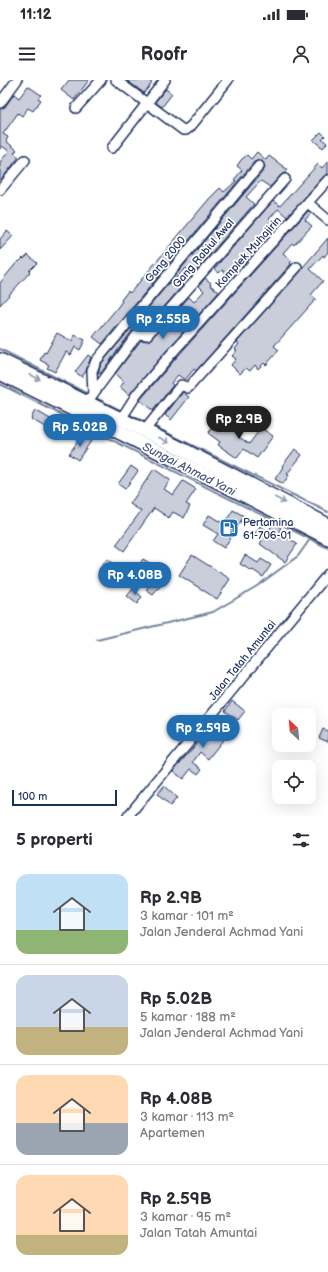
<!DOCTYPE html>
<html lang="id">
<head>
<meta charset="utf-8">
<style>
  :root { --surface:#fff; --page:#f2f2f3; --text:#2b2b33; --muted:#7c7c81; --line:#e1e1e2; --accent:#1f6fb2 }
  body { margin:0; font-family:"Balsamiq Sans",sans-serif; background:var(--page); color:var(--text); height:100vh; display:flex; flex-direction:column; font-size:15px; white-space:nowrap }
  * { box-sizing:border-box; margin:0 }
  p { font-size:13px; color:var(--muted) }
  .icon { flex:none; width:22px; height:22px; fill:none; stroke:currentColor; stroke-width:2; stroke-linecap:round; stroke-linejoin:round }
  .map { position:relative; height:736px; overflow:hidden }
  .sheet { display:flex; flex-direction:column; background:var(--surface); flex:1 }
  .sheet>* { flex:none }
  .needle { width:26px; rotate:334deg }
  .tools { position:absolute; left:272px; top:628px; display:grid; gap:8px }
  .tools a { display:grid; place-items:center; width:44px; height:44px; border-radius:8px; background:var(--surface); box-shadow:0 4px 16px #0002; font-size:20px }
  .scale { position:absolute; left:12px; bottom:10px; width:105px; box-sizing:border-box; padding-left:4px; border:2px solid #1b2f5e; border-top:0; font-size:11px; line-height:14px; white-space:nowrap; color:#1b2f5e; -webkit-text-stroke:3px #fff; paint-order:stroke }
  .price { position:absolute; translate:-50% -34px; padding:0 9px; border-radius:14px; background:var(--accent); color:#fff; font-size:13px; line-height:26px; filter:drop-shadow(0 1px 2px #0008) }
  .price::after { content:''; position:absolute; left:50%; top:24px; width:12px; height:9px; margin-left:-6px; background:inherit; clip-path:polygon(0 0,100% 0,50% 100%) }
  .price.current { background:#222; color:#fff }
  ul { padding:0; list-style:none }
  li { display:flex; align-items:center; gap:12px; height:100px; padding:0 16px }
  li+li { border-top:1px solid var(--line) }
  li span { display:grid; place-items:center; flex:none; width:112px; height:80px; border-radius:12px; color:#555 }
  li>.icon { margin-inline-start:auto }
  span .icon { width:48px; height:48px; fill:#fffc; stroke-width:1 }
  li b { font-size:17px }
  h2 { display:flex; justify-content:space-between; align-items:center; height:48px; padding:0 16px; font-size:17px }
  .status { display:flex; justify-content:space-between; align-items:center; height:28px; padding:0 20px; background:var(--surface); direction:ltr }
  .status svg { height:11px; fill:currentColor }
  header { display:flex; justify-content:space-between; align-items:center; height:52px; padding:0 16px; background:var(--surface); font-size:18px; font-weight:700 }
  .map>svg:first-child { display:block }
</style>
</head>
<body>
<div class="status"><b>11:12</b><svg viewBox="0 0 49 12"><path d="M0 12V9h3v3zM5 12V6h3v6zM10 12V3h3v9zM15 12V0h3v12zM26 1h20v11H26zM47 4h2v5h-2z"/></svg></div>
<header><svg class="icon" aria-label="menu" viewBox="0 0 24 24"><path d="M4 6h16M4 12h16M4 18h16"/></svg>Roofr<svg class="icon" aria-label="person" viewBox="0 0 24 24"><circle cx="12" cy="8" r="4"/><path d="M4 21q1-7 8-7t8 7"/></svg></header>
<div class="map">
<svg width="328" height="736" viewBox="0 0 328 736">
  <rect width="100%" height="100%" fill="#fff"/>
  <filter id="ink" filterUnits="userSpaceOnUse"><feTurbulence type="fractalNoise" baseFrequency=".025" numOctaves="2"/><feDisplacementMap in="SourceGraphic" scale="8" xChannelSelector="R" yChannelSelector="G"/><feConvolveMatrix kernelMatrix="1 2 1 2 8 2 1 2 1" color-interpolation-filters="sRGB"/></filter>
  <g filter="url(#ink)">
    <g fill="none" stroke-linecap="round" stroke-linejoin="round">
      <g stroke="#77839f" stroke-width="2">
        <path d="M0,269L90,315"/>
        <path d="M0,304L328,468"/>
        <path d="M94,317L122,331"/>
        <path d="M128,334L147,343"/>
        <path d="M151,345L328,432"/>
        <path d="M97,560L213,532L257,506L298,476L313,455"/>
      </g>
    </g>
    <g fill="#caceda" stroke="#1b2f5e">
      <path d="M69,0H89L74,20L61,10Z"/>
      <path d="M126,0H148L152,3L144,13Z"/>
      <path d="M28,6L41,15L38,18L41,20L33,31L28,28L22,36L18,33L3,54L8,57L6,61L17,70L14,73L19,77L0,101V82L9,71L2,66L0,69V29L5,27L14,14L19,18Z"/>
      <path d="M166,9L172,14L162,27L155,22Z"/>
      <path d="M321,52L325,56L322,59L327,63L323,68L313,60Z"/>
      <path d="M257,72L266,80L269,76L288,90L285,93L281,95L270,107L261,101L256,106L246,117L254,124L193,194L186,188L176,198L183,205L145,249L137,248L132,251L101,293L98,294L101,284L264,90L265,87L263,82L260,80L254,82L102,264L93,257L117,228L122,221L121,220L128,211L130,213L209,119L220,108L224,112L236,101L234,100L242,90L237,86L241,80L247,75L251,79Z"/>
      <path d="M328,81V94L324,96L287,137L278,129L269,139L276,146L274,148L275,150L234,196L232,194L229,196L222,190L219,193L214,189L273,121L280,126L318,84L322,88Z"/>
      <path d="M308,131L311,133L305,140L312,146L294,165L292,163L283,173L292,181L290,183L291,184L196,291L194,289L185,300L178,295L171,303L173,305L153,331L140,320L177,277Z"/>
      <path d="M7,151L13,156L0,170V159Z"/>
      <path d="M328,158V172L324,177L323,175L310,189L323,201L311,215L316,219L274,266L279,270L266,285L264,283L258,289L255,285L250,291L246,288L240,294L231,285L236,279L232,276L237,270L235,269L239,264L237,262L301,191L303,187Z"/>
      <path d="M28,175L37,183L29,191L30,192L0,225V203L18,181L19,182L23,178L24,179Z"/>
      <path d="M205,198L211,203L210,205L219,212L168,269L129,315L120,307L124,302L115,294L141,260L147,261L151,259L189,217L194,222L204,211L199,206Z"/>
      <path d="M57,253L72,261L75,255L85,260L80,270L75,267L71,275L66,272L55,292L47,288L49,285L40,280L44,272L46,273Z"/>
      <path d="M88,275L91,277L86,291L82,297L75,292Z"/>
      <path d="M183,312L189,317L171,340L165,335Z"/>
      <path d="M35,330L57,343L52,351L31,339Z"/>
      <path d="M220,339L231,348L234,343L244,350L239,357L249,364L261,348L273,356L257,378L244,369L237,378L218,365L220,362L208,353Z"/>
      <path d="M82,355L91,361L78,380L69,374Z"/>
      <path d="M295,369L302,375L287,394L289,395L283,404L275,399L283,387L282,386Z"/>
      <path d="M131,386L138,391L125,409L118,404Z"/>
      <path d="M154,389L170,400L164,409L173,415L183,401L196,409L186,424L190,426L184,438L173,432L169,438L154,428L124,471L116,465L141,431L130,424Z"/>
      <path d="M233,430L244,436L224,468L213,461L218,454L203,445L209,435L224,444Z"/>
      <path d="M274,443L281,448L279,451L297,464L285,482L260,464L262,461L254,455L260,446L268,451Z"/>
      <path d="M192,475L230,499L217,519L179,495Z"/>
      <path d="M245,475L258,483L261,479L271,485L263,497L253,490L252,491L240,484Z"/>
      <path d="M107,479L112,483L107,490L102,486Z"/>
      <path d="M143,479L169,495L153,515L146,510L153,501L136,490Z"/>
      <path d="M133,509L142,517L137,524L127,516Z"/>
      <path d="M232,621L245,631L238,640L225,631Z"/>
      <path d="M216,640L230,651L208,679L200,672L193,682L202,689L198,694L191,689L183,699L173,691L200,660H201Z"/>
      <path d="M323,649L328,651V662L319,658Z"/>
      <path d="M164,706L177,718L170,726L157,714Z"/>
    </g>
    <g fill="none" stroke-linecap="round" stroke-linejoin="round">
      <g stroke="#1b2f5e" stroke-width="12">
        <g id="minor">
          <path d="M116,0L183,50H186L191,46L228,0"/>
          <path d="M0,23L17,0"/>
          <path d="M76,28L101,0"/>
          <path d="M112,68L165,0"/>
          <path d="M0,110L25,80"/>
          <path d="M308,123L328,140"/>
          <path d="M93,314L92,291L96,281L259,86"/>
          <path d="M87,322L137,255L139,254L147,255L285,99"/>
          <path d="M121,339L137,314L172,273L328,100"/>
          <path d="M145,350L181,305L188,308L297,187"/>
          <path d="M128,736L328,494"/>
        </g>
      </g>
      <g stroke="#1b2f5e" stroke-width="16">
        <g id="highway">
          <path d="M0,280L180,368L328,445"/>
          <path d="M0,293L185,385L328,458"/>
        </g>
      </g>
      <use href="#minor" stroke="#fff" stroke-width="9"/>
      <use href="#highway" stroke="#fff" stroke-width="13"/>
    </g>
    <defs><path id="oneway-shaft" d="M-6 0H5M1.5-3L5.5 0L1.5 3" fill="none" stroke-width="1.6" stroke-linecap="round" stroke-linejoin="round"/></defs>
    <g stroke="#8d97ae">
      <use href="#oneway-shaft" transform="translate(35 297) rotate(27)"/>
      <use href="#oneway-shaft" transform="translate(164 360) rotate(27)"/>
      <use href="#oneway-shaft" transform="translate(280 420) rotate(27)"/>
    </g>
  </g>
  <defs>
    <g id="fuel-square" transform="scale(1)"><rect x="-9" y="-9" width="18" height="18" rx="4" fill="#1f6fb2" stroke="#fff"/><path d="M-5.5-6h7V0h2V4h1.3V-2.5L3-4.5l.8-.8L6-3V5H2.5V1h-1V6h-7ZM-4.2-4.7v3.2H.2V-4.7Z" fill="#fff"/></g>
  </defs>
  <g fill-rule="evenodd">
    <use href="#fuel-square" x="229" y="448"/>
  </g>
  <g text-anchor="middle" stroke-width="3.5" stroke-linejoin="round" paint-order="stroke">
    <g font-size="11" fill="#1b2f5e" stroke="#fff">
      <text transform="translate(248 172) rotate(-48)" y="4">Komplek Muhajirin</text>
      <text transform="translate(203 173) rotate(-49)" y="4">Gang Rabiul Awal</text>
      <text transform="translate(165 179) rotate(-50)" y="4">Gang 2000</text>
      <text transform="translate(242 580) rotate(-51)" y="4">Jalan Tatah Amuntai</text>
    </g>
    <g font-size="11" fill="#1b2f5e" stroke="#fff" text-anchor="start">
      <text x="243" y="446">Pertamina<tspan x="243" dy="13">61-706-01</tspan></text>
    </g>
    <g font-size="12" font-style="italic" fill="#49597e" stroke="#fff">
      <text transform="translate(189 389) rotate(27)" y="4">Sungai Ahmad Yani</text>
    </g>
  </g>
</svg>
<div class="tools">
<a><svg class="needle" viewBox="-14 -14 28 28"><path d="M0-13l5 13h-10z" fill="#e53935"/><path d="M0 13l5-13h-10z" fill="#7c7c81"/></svg></a>
<a><svg class="icon" aria-label="locate" viewBox="0 0 24 24"><circle cx="12" cy="12" r="6"/><path d="M12 2v4M12 18v4M2 12h4M18 12h4"/></svg></a>
</div>
<div class="scale">100 m</div>
<b class="price" style="left:163px;top:260px">Rp 2.55B</b>
<b class="price current" style="left:239px;top:360px">Rp 2.9B</b>
<b class="price" style="left:80px;top:368px">Rp 5.02B</b>
<b class="price" style="left:135px;top:516px">Rp 4.08B</b>
<b class="price" style="left:203px;top:669px">Rp 2.59B</b>
</div>
<section class="sheet">
<h2>5 properti<svg class="icon" aria-label="filters" viewBox="0 0 24 24"><path d="M4 7h16M4 17h16"/><circle cx="9" cy="7" r="2"/><circle cx="15" cy="17" r="2"/></svg></h2>
<ul>
<li><span style="background:linear-gradient(#bfe0f5 70%,#8fb573 0)"><svg class="icon" aria-label="home" viewBox="0 0 24 24"><path d="M3 11l9-7 9 7M6 9v11h12V9"/></svg></span><div><b>Rp 2.9B</b><p>3 kamar · 101 m²</p><p>Jalan Jenderal Achmad Yani</p></div></li>
<li><span style="background:linear-gradient(#c9d6e8 65%,#c2b280 0)"><svg class="icon" aria-label="home" viewBox="0 0 24 24"><path d="M3 11l9-7 9 7M6 9v11h12V9"/></svg></span><div><b>Rp 5.02B</b><p>5 kamar · 188 m²</p><p>Jalan Jenderal Achmad Yani</p></div></li>
<li><span style="background:linear-gradient(#ffd9b3 60%,#9aa5b1 0)"><svg class="icon" aria-label="home" viewBox="0 0 24 24"><path d="M3 11l9-7 9 7M6 9v11h12V9"/></svg></span><div><b>Rp 4.08B</b><p>3 kamar · 113 m²</p><p>Apartemen</p></div></li>
<li><span style="background:linear-gradient(#ffd9b3 75%,#c2b280 0)"><svg class="icon" aria-label="home" viewBox="0 0 24 24"><path d="M3 11l9-7 9 7M6 9v11h12V9"/></svg></span><div><b>Rp 2.59B</b><p>3 kamar · 95 m²</p><p>Jalan Tatah Amuntai</p></div></li>
</ul>
</section>
</body>
</html>
